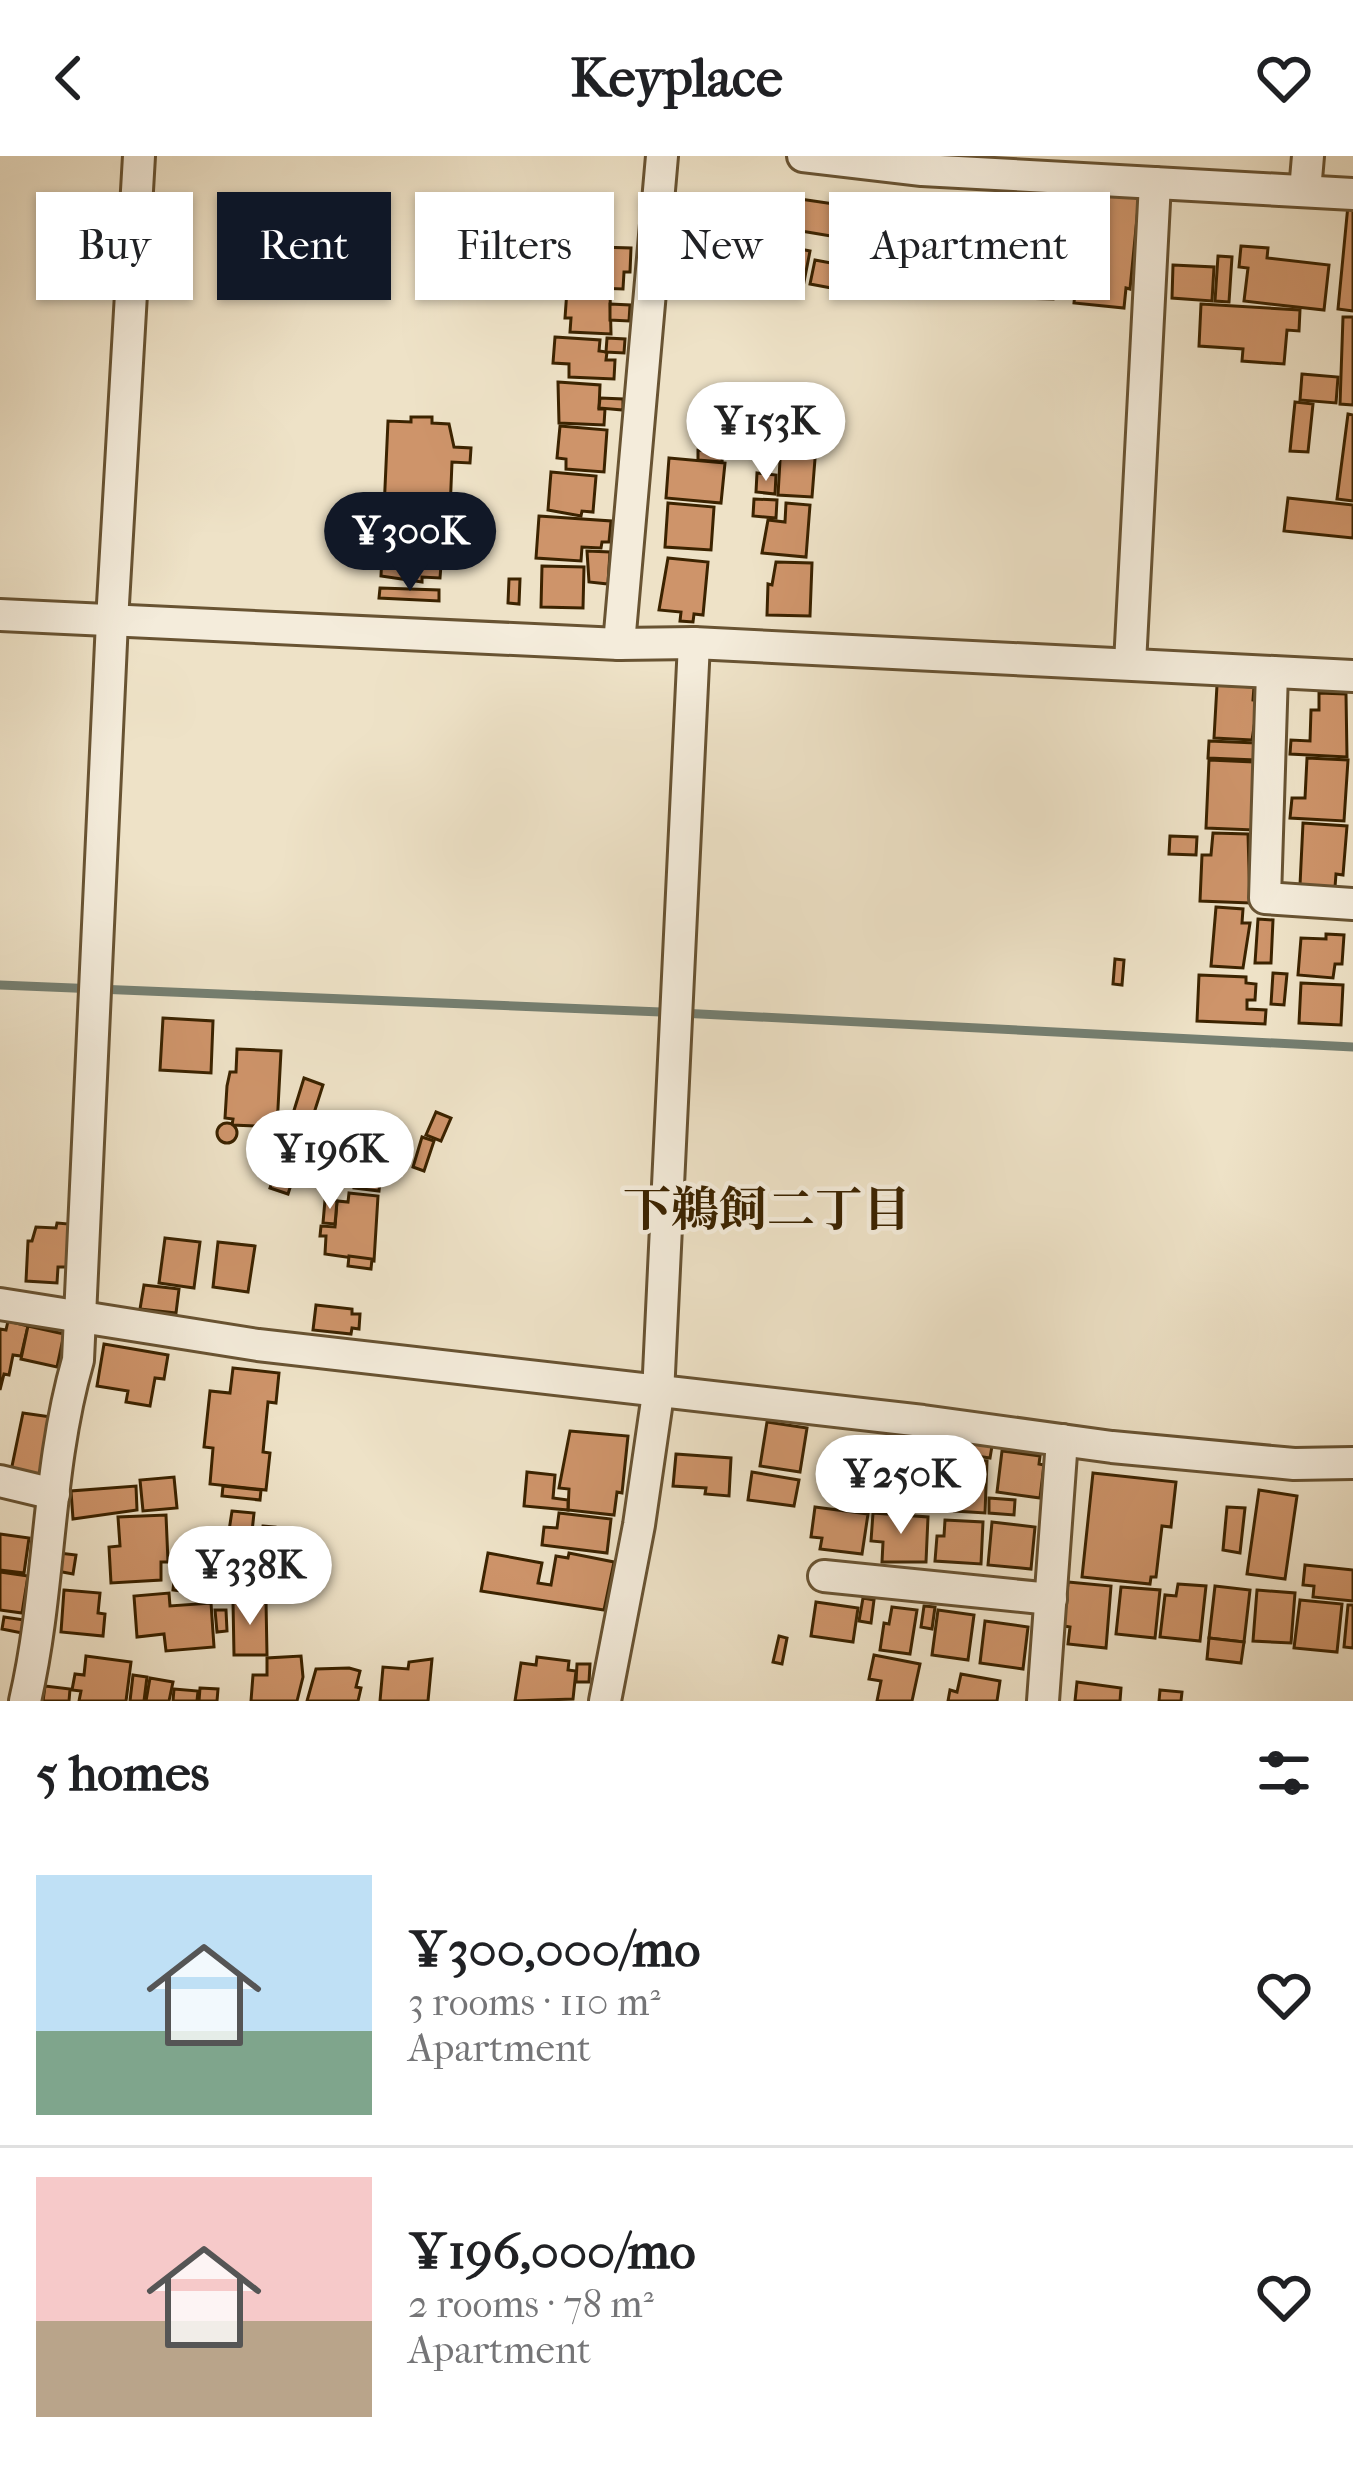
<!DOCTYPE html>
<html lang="en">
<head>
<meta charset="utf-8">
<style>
  :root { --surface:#fff; --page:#f6f6f6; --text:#202124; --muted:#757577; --line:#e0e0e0; --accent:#111827 }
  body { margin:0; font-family:"IM FELL French Canon","Noto Serif JP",serif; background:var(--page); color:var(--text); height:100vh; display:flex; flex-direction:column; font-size:45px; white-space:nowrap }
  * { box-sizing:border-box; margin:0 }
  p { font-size:39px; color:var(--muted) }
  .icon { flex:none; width:66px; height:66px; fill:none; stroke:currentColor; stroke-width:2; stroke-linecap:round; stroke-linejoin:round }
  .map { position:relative; height:1545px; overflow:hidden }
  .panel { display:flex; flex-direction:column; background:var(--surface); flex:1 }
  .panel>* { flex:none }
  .banner { position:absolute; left:36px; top:36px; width:1281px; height:108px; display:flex; gap:24px }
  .price { position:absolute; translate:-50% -102px; padding:0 27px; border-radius:42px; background:#fff; color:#222; font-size:39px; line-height:78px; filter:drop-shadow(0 3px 6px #0008) }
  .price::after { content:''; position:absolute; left:50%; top:72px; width:36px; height:27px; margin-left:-18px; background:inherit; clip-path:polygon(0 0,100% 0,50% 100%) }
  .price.active { background:var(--accent); color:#fff }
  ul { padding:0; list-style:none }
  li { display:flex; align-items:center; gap:36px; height:300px; padding:0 36px }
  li+li { border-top:3px solid var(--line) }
  li span { display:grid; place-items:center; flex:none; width:336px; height:240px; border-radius:0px; color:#555 }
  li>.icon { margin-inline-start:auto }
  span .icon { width:144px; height:144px; fill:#fffc; stroke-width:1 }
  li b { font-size:51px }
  h2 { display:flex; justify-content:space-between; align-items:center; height:144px; padding:0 36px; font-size:51px }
  .tag { padding:0 42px; border-radius:0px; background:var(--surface); box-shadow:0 3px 9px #0004; font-size:42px; line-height:108px }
  .tag.active { background:var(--accent); color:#fff }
  header { display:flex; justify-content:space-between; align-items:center; height:156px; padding:0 36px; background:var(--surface); font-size:54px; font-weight:700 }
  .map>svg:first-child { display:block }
</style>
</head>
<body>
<header><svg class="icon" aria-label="back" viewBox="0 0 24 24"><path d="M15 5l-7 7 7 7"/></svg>Keyplace<svg class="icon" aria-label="heart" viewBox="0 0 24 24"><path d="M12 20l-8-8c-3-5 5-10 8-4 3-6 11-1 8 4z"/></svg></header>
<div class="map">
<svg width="1353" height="1545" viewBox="0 0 1353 1545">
  <rect width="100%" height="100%" fill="#eee2c7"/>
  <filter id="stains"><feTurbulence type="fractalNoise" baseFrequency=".00167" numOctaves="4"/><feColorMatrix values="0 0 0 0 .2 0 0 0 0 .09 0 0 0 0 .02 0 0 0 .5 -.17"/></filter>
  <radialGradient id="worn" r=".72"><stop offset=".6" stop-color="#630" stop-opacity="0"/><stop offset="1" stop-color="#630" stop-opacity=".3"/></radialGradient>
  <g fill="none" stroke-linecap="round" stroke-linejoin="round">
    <path stroke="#757f71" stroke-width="9" d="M0,829L661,856L1353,891"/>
  </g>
  <g fill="#ce946a" stroke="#3b2300" stroke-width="3">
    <path d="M1084,37L1139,42L1130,133L1126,132L1124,152L1074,147Z"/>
    <path d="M800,43L841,49L837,81L795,74Z"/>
    <path d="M1348,49L1353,50V155L1338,153Z"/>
    <path d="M978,63L1006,64V75L1038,76L1037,108H1054L1053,143L971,141V107H978Z"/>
    <path d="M906,76L932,78L931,95L905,94Z"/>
    <path d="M934,78L962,80L960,97L933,95Z"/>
    <path d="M779,89L810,95L803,131L772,126Z"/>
    <path d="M564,90L631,92L630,116H624L623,133L568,131V123L563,124Z"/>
    <path d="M1241,90L1268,92L1267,102L1329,109L1324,154L1244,145L1248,112L1239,111Z"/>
    <path d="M1218,100L1232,101L1229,146L1215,145Z"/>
    <path d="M815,104L847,110L842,134L810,128Z"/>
    <path d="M1173,109L1214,111L1212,145L1172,142Z"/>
    <path d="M567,134L610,136L611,178L570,176L571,162H565Z"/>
    <path d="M610,148L630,149L629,165L610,164Z"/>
    <path d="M1201,148L1300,154L1299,175L1287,174L1284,208L1242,205L1243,193L1199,190Z"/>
    <path d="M1343,161H1353V249L1340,248Z"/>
    <path d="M555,181L600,184L599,195L607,196L606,204H615L614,223L569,221V208L553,207Z"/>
    <path d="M607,182L625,183L624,197L606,196Z"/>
    <path d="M1302,218L1338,221L1336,247L1300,244Z"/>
    <path d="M558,226L600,229L599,253H605L604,269L559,267Z"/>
    <path d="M600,242L623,243V254L599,252Z"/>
    <path d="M1295,246L1313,248L1308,296L1290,295Z"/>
    <path d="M1348,258L1353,259V345L1337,343Z"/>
    <path d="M411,261H432V267L449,268L454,291L471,292L470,307L452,306L450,355L469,356L468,379L450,378L448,409H441L440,422L422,421V426L381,420L388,265L411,266Z"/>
    <path d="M560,270L607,274L604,316L566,313V303L557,302Z"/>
    <path d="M781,287L816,290L812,341L778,339Z"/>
    <path d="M698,294L723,296L722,306L698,304Z"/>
    <path d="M669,302L725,307L721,347L666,342Z"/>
    <path d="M551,316L596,320L593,356L582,355L581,360L548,354Z"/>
    <path d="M757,317L776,319L775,338L756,336Z"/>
    <path d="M1288,342L1353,349V382L1284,375Z"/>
    <path d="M754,343L777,344L776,362L753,360Z"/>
    <path d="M668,347L714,351L711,394L665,391Z"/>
    <path d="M786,347L810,349L806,401L762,397L768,364L785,366Z"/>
    <path d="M539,360L611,365L609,386H602L601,392L582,391L581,405L536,402Z"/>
    <path d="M587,395L610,396L608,428L589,426Z"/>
    <path d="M668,402L708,406L703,459L694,458L693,466L680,465L681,456L659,454Z"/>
    <path d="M776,406L812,407L810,460L767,459L768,428L772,429Z"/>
    <path d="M542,410L584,411L583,452L541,451Z"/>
    <path d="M509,423H520L519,448L508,447Z"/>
    <path d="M380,432L439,434V445L379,442Z"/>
    <path d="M1217,529L1254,531L1253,544L1258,545L1252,584L1214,582Z"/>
    <path d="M1319,537L1346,538L1347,601L1290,598L1291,584L1310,585L1311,554H1319Z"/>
    <path d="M1209,585L1256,587V604L1208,602Z"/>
    <path d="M1307,602L1348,604L1344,665L1290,662L1292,642H1305Z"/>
    <path d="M1209,604L1254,606V674L1206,672Z"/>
    <path d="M1303,667L1347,670L1343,719L1336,718L1335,731L1300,729Z"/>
    <path d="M1213,677L1248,678L1250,747L1200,745L1202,699H1211Z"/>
    <path d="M1170,680L1197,681L1196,699L1169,698Z"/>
    <path d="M1216,751L1243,753L1242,767H1250L1243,812L1211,810Z"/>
    <path d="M1258,763L1273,764L1271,807H1255Z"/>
    <path d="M1326,778L1344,779L1342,808H1335L1333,822L1298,819L1301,782L1326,783Z"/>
    <path d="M1115,803L1124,804L1122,829L1113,828Z"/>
    <path d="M1273,817L1287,818L1284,849L1271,848Z"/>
    <path d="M1199,819L1246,821V827L1256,828L1255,844H1247V853L1266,854L1265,868L1197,865Z"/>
    <path d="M1301,827L1343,829L1341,869L1299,867Z"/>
    <path d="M163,862L213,865L211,917L160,914Z"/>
    <path d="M237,893L281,895L277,971L232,969L233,963L225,962L227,930L230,916H236Z"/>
    <path d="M304,922L323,929L288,1038L270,1032Z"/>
    <path d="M436,956L451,962L441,985L426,979Z"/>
    <path d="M321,957L346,963L330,1024L305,1017Z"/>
    <circle cx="227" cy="977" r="10"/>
    <path d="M422,981L434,985L424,1015L413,1011Z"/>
    <path d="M355,1023L380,1026L379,1035L354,1032Z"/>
    <path d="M349,1037L378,1040L374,1105L325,1098L326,1080H320L321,1070L335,1071L337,1045L348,1046Z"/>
    <path d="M325,1044L337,1045L335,1068L323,1067Z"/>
    <path d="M57,1067L69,1068L67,1111H58L57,1127L26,1125L28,1085H32L36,1071L56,1072Z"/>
    <path d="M165,1082L200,1086L194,1132L159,1127Z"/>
    <path d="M218,1086L255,1090L248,1136L213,1131Z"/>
    <path d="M349,1100L372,1103L371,1113L348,1110Z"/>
    <path d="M144,1129L179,1133L176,1157L140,1153Z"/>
    <path d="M316,1149L352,1153V1158H360L359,1173L352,1172L351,1178L313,1174Z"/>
    <path d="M8,1165L28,1170L21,1200L13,1199L9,1219L4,1218L0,1234V1173L6,1174Z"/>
    <path d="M28,1170L64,1178L57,1211L21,1203Z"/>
    <path d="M104,1188L168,1199L164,1223L155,1222L150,1250L126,1246L128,1235L97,1230Z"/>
    <path d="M233,1212L279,1217L276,1247L268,1246L263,1296L270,1297L266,1334L210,1328L213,1292L204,1291L210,1235L230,1237Z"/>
    <path d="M23,1257L51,1261L43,1319L11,1315Z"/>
    <path d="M767,1266L807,1272L800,1316L760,1310Z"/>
    <path d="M570,1275L628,1280L622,1337L617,1336L614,1359L568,1354L569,1333L559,1332Z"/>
    <path d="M856,1284L901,1289L894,1350L850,1345Z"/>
    <path d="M963,1286L992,1290L990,1302L962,1298Z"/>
    <path d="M906,1289L938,1291L933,1353L902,1351Z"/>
    <path d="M1002,1295L1040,1300L1039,1308L1044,1309L1040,1342L997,1336Z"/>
    <path d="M676,1298L731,1302L729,1340L705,1338L706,1332L673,1330Z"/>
    <path d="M959,1303L987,1305L985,1357L954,1355L952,1350L955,1307Z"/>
    <path d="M527,1316L555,1319L553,1342L568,1344V1354L524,1350Z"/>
    <path d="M752,1316L799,1324L794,1350L748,1344Z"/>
    <path d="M1093,1317L1176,1326L1171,1371L1162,1370L1156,1421H1151L1150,1428L1082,1421Z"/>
    <path d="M174,1321L177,1352L143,1355L140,1324Z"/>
    <path d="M136,1330L137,1354L73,1363L71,1335Z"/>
    <path d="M223,1330L261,1334L260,1344L222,1340Z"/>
    <path d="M1259,1334L1297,1340L1285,1423L1247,1418Z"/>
    <path d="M989,1342L1015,1344L1014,1359L989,1357Z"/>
    <path d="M815,1351L868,1358L862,1398L820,1393L822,1382L811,1381Z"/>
    <path d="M1227,1351L1245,1352L1240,1397L1223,1394Z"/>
    <path d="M232,1355L254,1357L249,1404L225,1401Z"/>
    <path d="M559,1357L611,1363L607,1397L542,1389L544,1371L557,1372Z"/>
    <path d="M873,1357L928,1361L926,1406H882L883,1386L871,1385Z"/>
    <path d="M166,1359L168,1406H161V1424L111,1427L109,1391L120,1390L118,1361Z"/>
    <path d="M945,1364L983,1366L981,1408L935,1405L937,1380H944Z"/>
    <path d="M992,1366L1035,1371L1031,1413L988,1409Z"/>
    <path d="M263,1370L275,1371L272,1391L261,1390Z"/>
    <path d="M0,1378L29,1382L24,1417L0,1414Z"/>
    <path d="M59,1397L76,1399L73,1418L57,1415Z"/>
    <path d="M488,1397L542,1407L538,1427L551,1429L556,1400L568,1402L569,1397L614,1406L604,1454L481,1435Z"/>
    <path d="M177,1398L227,1404L222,1440L173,1434Z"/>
    <path d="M1305,1409L1353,1414V1445L1313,1441L1314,1430L1303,1429Z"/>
    <path d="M0,1416L28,1420L22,1457L0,1454Z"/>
    <path d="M1068,1426L1111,1430L1106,1492L1068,1488L1070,1471L1064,1470Z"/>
    <path d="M1178,1428L1206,1430L1200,1485L1160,1481L1165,1439L1176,1440Z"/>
    <path d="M1215,1430L1250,1434L1244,1486L1209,1482Z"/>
    <path d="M1121,1431L1160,1434L1155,1482L1116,1478Z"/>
    <path d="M64,1434L100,1437L98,1457L105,1458L103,1480L61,1476Z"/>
    <path d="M1257,1434L1295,1437L1291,1487L1253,1485Z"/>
    <path d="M169,1437L170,1450L211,1447L214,1491L166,1495L164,1478L137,1481L134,1440Z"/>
    <path d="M863,1442L874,1444L871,1467L859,1465Z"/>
    <path d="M1300,1444L1342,1448L1337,1496L1294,1492Z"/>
    <path d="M233,1445H266L267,1499H234Z"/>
    <path d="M816,1446L858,1452L853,1486L811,1480Z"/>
    <path d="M1348,1449H1353V1492L1344,1491Z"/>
    <path d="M924,1450L935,1451L932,1473L921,1471Z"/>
    <path d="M892,1451L917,1454L910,1498L880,1494L884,1467L889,1468Z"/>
    <path d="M215,1454H226L227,1475L217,1476Z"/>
    <path d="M938,1454L974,1459L968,1504L932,1499Z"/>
    <path d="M4,1461L24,1464L22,1477L2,1473Z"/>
    <path d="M985,1465L1028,1471L1023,1513L980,1507Z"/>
    <path d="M779,1480L787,1482L782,1508L773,1506Z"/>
    <path d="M1209,1482L1244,1486L1241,1507L1207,1503Z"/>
    <path d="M874,1499L920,1508L912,1545H877L881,1525L869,1523Z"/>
    <path d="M86,1500L131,1506L126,1545H79L81,1535L72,1534L75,1518L84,1519Z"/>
    <path d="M301,1500L303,1521L297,1545H251L253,1519H267V1502Z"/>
    <path d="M537,1501L569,1505L568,1514L576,1515L573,1543L515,1545L521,1507L536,1509Z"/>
    <path d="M432,1503L428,1545H380L383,1511L408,1513L409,1506Z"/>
    <path d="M577,1508H590L589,1526H576Z"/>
    <path d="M349,1512L360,1515L356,1531L361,1532L358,1545H307L316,1513Z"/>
    <path d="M961,1518L1000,1525L997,1545H948L950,1534L957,1536Z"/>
    <path d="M133,1519L147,1521L144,1545H130Z"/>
    <path d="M150,1522L173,1526L169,1545H146Z"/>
    <path d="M1077,1526L1121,1532L1120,1545H1075Z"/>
    <path d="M45,1530L70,1533L69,1545H43Z"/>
    <path d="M200,1532L218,1533L217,1545H199Z"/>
    <path d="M174,1533L198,1535L197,1545H173Z"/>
    <path d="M1160,1534L1182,1536L1181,1545H1159Z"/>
  </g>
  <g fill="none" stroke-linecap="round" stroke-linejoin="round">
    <g stroke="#685332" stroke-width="36">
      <g id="minor">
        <path d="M803,0L922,14L1353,38"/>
        <path d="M1305,35L1308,0"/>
        <path d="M0,459L619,488L694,487L1353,520"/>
        <path d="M619,488L662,0"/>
        <path d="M1130,508L1155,27"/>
        <path d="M1272,516L1265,742L1353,748"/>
        <path d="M0,1148L258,1189L923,1265L1112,1291L1294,1308L1353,1307"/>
        <path d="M0,1325L54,1338"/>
        <path d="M824,1420L1051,1443"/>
        <path d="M25,1545C51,1433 46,1315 78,1204L112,465L139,0"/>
        <path d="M605,1545L639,1369L658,1238L694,487"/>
        <path d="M1043,1545L1062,1284"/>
      </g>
    </g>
    <use href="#minor" stroke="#f4ecdb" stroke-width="30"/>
  </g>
  <g text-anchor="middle" stroke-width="9" stroke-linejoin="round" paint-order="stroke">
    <g font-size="48" font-weight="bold" fill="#3b2300" stroke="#f4ecdb">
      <text x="767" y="1070">下鵜飼二丁目</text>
    </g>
  </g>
  <rect width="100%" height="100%" filter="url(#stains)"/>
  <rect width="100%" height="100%" fill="url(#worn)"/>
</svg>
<b class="price" style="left:766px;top:328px">¥153K</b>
<b class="price active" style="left:410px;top:438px">¥300K</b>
<b class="price" style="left:330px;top:1056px">¥196K</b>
<b class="price" style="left:901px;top:1381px">¥250K</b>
<b class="price" style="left:250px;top:1472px">¥338K</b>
<div class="banner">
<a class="tag">Buy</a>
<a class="tag active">Rent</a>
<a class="tag">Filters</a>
<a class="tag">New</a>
<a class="tag">Apartment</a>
</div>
</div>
<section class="panel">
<h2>5 homes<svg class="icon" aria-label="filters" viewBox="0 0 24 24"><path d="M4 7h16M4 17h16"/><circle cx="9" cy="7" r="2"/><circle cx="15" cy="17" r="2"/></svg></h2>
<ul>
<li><span style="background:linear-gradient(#bfe0f5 65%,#7fa58c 0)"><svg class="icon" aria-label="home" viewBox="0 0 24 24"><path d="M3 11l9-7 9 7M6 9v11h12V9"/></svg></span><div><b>¥300,000/mo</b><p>3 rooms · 110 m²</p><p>Apartment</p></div><svg class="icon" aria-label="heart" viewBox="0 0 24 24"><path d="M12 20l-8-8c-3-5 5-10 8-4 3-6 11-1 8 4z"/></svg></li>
<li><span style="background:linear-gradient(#f6c9c9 60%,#b9a48a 0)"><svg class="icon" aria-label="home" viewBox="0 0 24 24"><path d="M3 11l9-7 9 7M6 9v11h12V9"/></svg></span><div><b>¥196,000/mo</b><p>2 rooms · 78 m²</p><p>Apartment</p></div><svg class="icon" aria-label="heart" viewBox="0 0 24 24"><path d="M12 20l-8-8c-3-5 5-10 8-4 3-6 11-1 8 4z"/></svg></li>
</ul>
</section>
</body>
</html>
